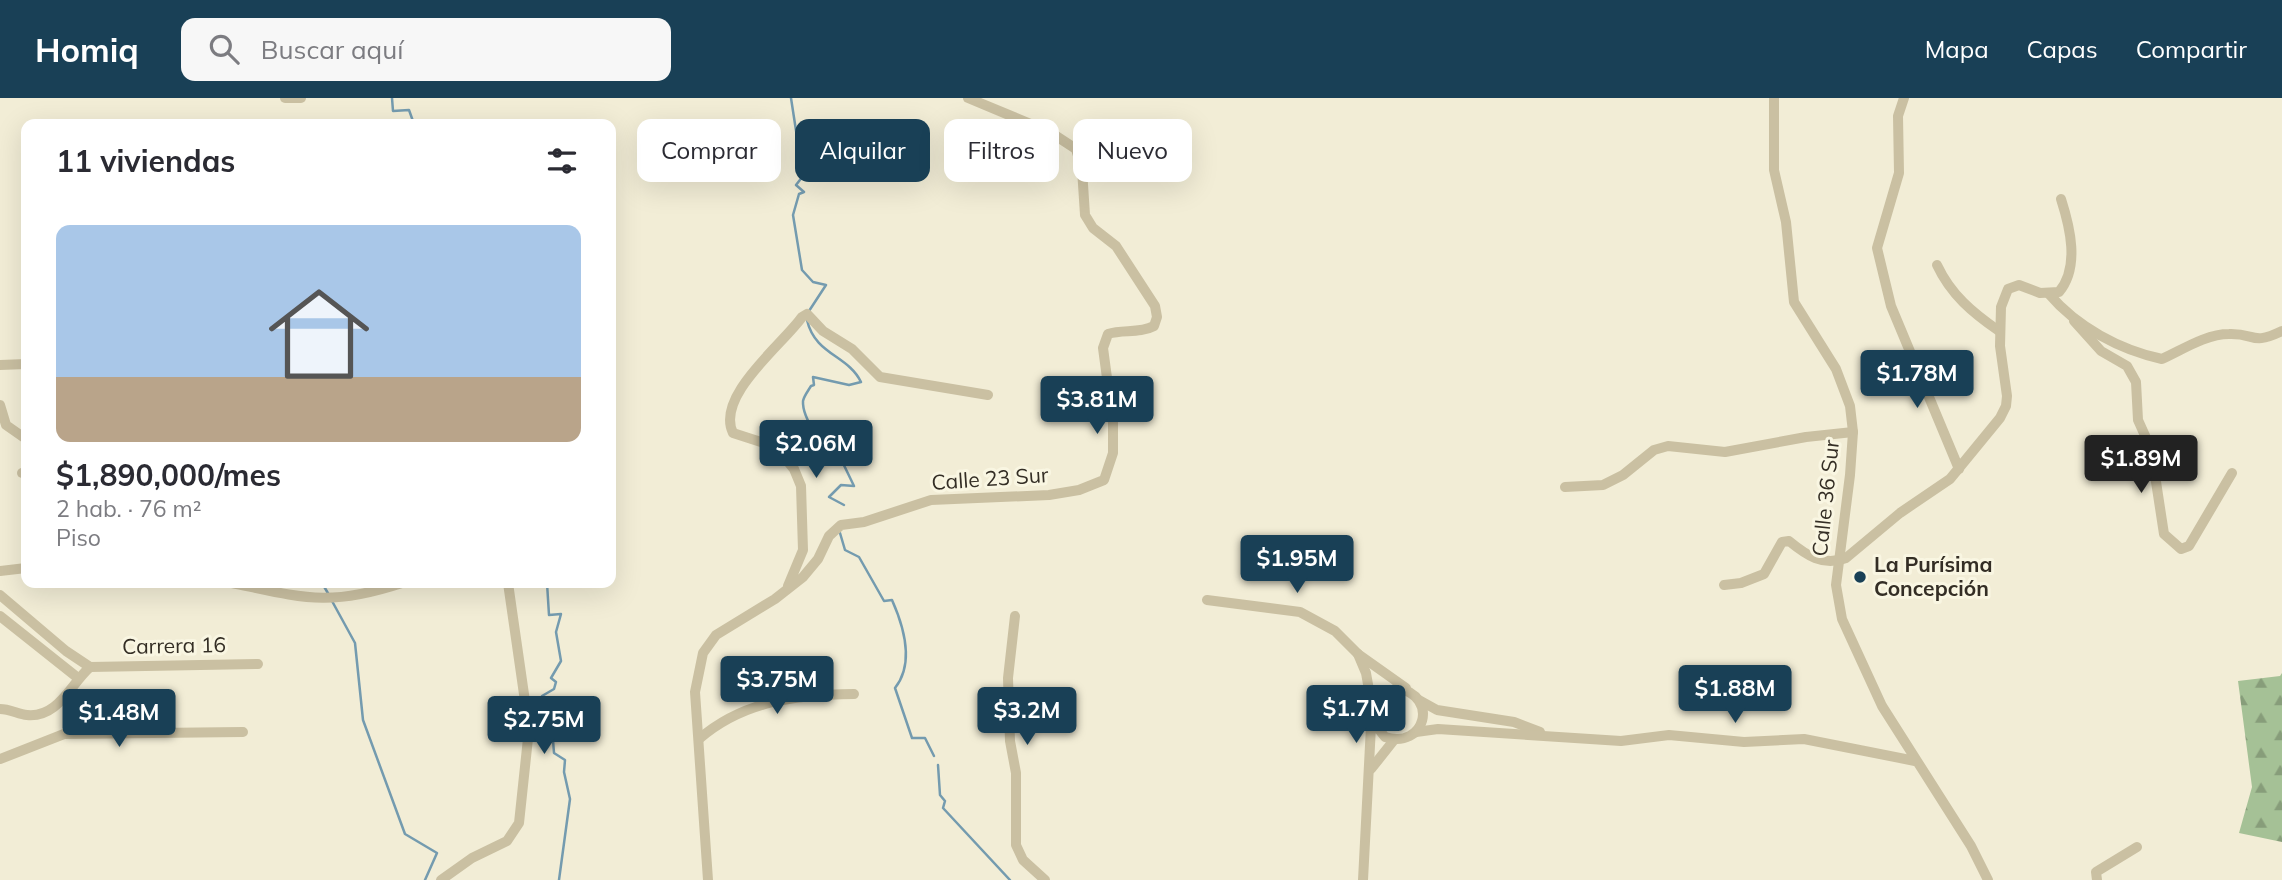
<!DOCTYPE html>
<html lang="es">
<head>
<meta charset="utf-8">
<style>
  :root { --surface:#fff; --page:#f7f7f7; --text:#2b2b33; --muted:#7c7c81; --accent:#194056 }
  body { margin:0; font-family:Mulish,sans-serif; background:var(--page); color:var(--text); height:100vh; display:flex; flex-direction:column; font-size:26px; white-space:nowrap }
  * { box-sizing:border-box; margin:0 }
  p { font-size:23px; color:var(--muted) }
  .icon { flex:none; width:38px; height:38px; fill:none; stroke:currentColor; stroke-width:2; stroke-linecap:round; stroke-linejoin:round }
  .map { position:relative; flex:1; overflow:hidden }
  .sheet { position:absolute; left:21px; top:21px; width:595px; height:469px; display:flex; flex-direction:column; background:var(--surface); border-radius:14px; box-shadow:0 7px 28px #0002 }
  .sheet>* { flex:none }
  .guide { position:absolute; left:637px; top:21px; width:665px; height:63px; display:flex; gap:14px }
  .price { position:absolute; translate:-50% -60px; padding:0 16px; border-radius:7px; background:var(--accent); color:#fff; font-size:23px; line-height:46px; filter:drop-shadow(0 2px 4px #0008) }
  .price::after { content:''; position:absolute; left:50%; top:42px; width:21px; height:16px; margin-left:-10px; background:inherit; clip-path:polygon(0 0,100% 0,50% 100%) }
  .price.selected { background:#222; color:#fff }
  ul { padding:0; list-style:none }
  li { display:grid; align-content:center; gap:14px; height:371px; padding:0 35px }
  li span { display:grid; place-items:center; height:217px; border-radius:14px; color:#555 }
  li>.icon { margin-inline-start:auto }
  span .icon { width:126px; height:126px; fill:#fffc; stroke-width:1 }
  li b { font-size:30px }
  h2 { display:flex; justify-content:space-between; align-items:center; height:84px; padding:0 35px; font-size:30px }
  .chip { padding:0 24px; border-radius:14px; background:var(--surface); box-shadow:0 7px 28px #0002; font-size:24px; line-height:63px }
  .chip.selected { background:var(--accent); color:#fff }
  header { display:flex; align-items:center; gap:42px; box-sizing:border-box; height:98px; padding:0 35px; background:var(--accent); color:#fff }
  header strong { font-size:33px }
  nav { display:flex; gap:38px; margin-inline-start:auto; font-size:24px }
  .search { width:490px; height:63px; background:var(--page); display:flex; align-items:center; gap:18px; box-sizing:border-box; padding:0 24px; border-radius:14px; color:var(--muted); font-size:26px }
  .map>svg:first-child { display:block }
</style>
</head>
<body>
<header>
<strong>Homiq</strong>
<div class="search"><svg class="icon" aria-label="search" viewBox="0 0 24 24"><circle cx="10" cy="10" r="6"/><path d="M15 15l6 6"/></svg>Buscar aquí</div>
<nav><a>Mapa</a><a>Capas</a><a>Compartir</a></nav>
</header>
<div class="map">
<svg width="2282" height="782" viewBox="0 0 2282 782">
  <defs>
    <pattern id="forest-firs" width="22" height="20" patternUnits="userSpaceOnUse" patternTransform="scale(1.75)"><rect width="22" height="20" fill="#a5c196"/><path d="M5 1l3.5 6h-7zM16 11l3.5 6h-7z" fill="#879d7a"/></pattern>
  </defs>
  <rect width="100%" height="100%" fill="#f2edd6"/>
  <path fill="url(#forest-firs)" d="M2282,575V744L2239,735L2252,689L2238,583L2280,578Z"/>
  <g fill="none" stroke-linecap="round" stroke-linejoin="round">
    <g stroke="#749baf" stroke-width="2.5">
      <path d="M392,0L393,13L409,12L414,26"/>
      <path d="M791,0L803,78L796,87L804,94L799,96L793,117L802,172L813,184L826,187L809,213"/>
      <path d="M807,222C815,257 848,257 861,284L849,287L813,279L814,287L811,288C808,293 804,298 803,303C802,320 825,354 840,359L854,388L841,387L829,399L844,407"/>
      <path d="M840,435L845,452L859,459L884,503L892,502C904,529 915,565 895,590L912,640H925L934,658"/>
      <path d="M322,485L329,497"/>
      <path d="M547,485L549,517L561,516L556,534L561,563L551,580L556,584L554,591L542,598L545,611L540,614L545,630L559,632L553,642L554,655L565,662L564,674L570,701L559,782"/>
      <path d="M332,503L355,545L363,622L405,736L437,755L425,782"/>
      <path d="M938,667L940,697L945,703L943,710L1010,782"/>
    </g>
    <g stroke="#cac0a2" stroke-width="10">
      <path d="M285,0H301"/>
      <path d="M1774,0V72L1786,124L1794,204L1836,271L1850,308L1853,334L1850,377L1836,487L1842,521L1882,608L1971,748L1988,782"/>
      <path d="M1904,0L1898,18L1899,75L1877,150L1891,208L1959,371"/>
      <path d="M1937,167C1951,197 1973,215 1999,233"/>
      <path d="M2049,196C2077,229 2120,252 2162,261C2182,252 2206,236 2229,236C2256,235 2251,248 2282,233"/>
      <path d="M2074,223L2101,253L2127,268L2136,284L2138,322L2151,351L2164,436L2181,451L2189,448L2232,375"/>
      <path d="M0,267L26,266"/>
      <path d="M0,307L6,327L26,341"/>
      <path d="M22,375H26"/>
      <path d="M1565,389L1603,387L1623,377L1654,352L1668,348L1725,354L1806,339L1853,334"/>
      <path d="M0,473L26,470"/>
      <path d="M232,485C304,500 329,509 402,485"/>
      <path d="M1724,487L1741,485L1764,476L1782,444L1789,443C1806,457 1823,469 1846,460L1900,415L1950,381L2000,320L2006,308L2007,298L2000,248L2001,209L2008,191L2019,187L2040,195L2059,194C2080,169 2070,129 2061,101"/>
      <path d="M788,488L803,452L801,388L794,371L776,349L733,335C715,298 783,246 802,219L807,216L823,233L852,251L880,279L988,297"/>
      <path d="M0,497L66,553L90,569"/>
      <path d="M1207,502L1300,514L1335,533L1358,556L1406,590"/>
      <path d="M0,518L78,580"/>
      <path d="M1015,518L1008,580L1010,643L1016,675V747L1023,762L1045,782"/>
      <path d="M1358,556L1366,575L1372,609"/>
      <path d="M90,569L258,566"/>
      <path d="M1419,602L1437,612L1514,624L1540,634"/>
      <path d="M0,611C10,611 18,616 27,617C58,620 70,587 90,569"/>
      <path d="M1416,634L1438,631L1621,643L1669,637L1744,644L1804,641L1915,663"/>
      <path d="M699,641C744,602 797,597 854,596"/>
      <path d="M0,661L64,636L243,634"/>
      <path d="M1371,671L1394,642"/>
      <path d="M441,782L472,760L507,743L519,725L529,631L508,485"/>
      <path d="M708,782L695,594L703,555L716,537L775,501L803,479L818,461L829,438L841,427L864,424L931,402L1049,397L1079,392L1104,382L1113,355V325L1103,250L1108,236C1123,231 1139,236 1154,228L1157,219L1155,208L1116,148L1093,130L1085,117L1082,71L1076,51L1050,34L968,0"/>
      <path d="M1363,782L1372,609L1377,599L1397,590C1440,598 1425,652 1385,639L1373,624"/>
      <path d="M2097,782L2096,774L2137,749"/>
    </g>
  </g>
  <circle fill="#194056" stroke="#f9f6e2" stroke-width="2.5" cx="1860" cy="479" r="7"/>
  <g text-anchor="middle" stroke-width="6" stroke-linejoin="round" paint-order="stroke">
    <g font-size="21" fill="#342e25" stroke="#f9f6e2">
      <text transform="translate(990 381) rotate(-4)" y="7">Calle 23 Sur</text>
      <text transform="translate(1826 400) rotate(-84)" y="7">Calle 36 Sur</text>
      <text transform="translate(174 548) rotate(-1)" y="7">Carrera 16</text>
    </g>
    <g font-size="21" font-weight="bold" fill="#342e25" stroke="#f9f6e2" text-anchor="start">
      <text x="1874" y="474">La Purísima<tspan x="1874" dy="24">Concepción</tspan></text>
    </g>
  </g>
</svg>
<b class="price" style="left:1917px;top:312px">$1.78M</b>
<b class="price" style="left:1097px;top:338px">$3.81M</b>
<b class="price" style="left:816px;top:382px">$2.06M</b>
<b class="price selected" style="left:2141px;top:397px">$1.89M</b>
<b class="price" style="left:1297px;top:497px">$1.95M</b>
<b class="price" style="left:777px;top:618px">$3.75M</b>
<b class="price" style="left:1735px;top:627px">$1.88M</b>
<b class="price" style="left:1356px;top:647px">$1.7M</b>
<b class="price" style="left:1027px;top:649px">$3.2M</b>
<b class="price" style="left:119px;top:651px">$1.48M</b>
<b class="price" style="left:544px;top:658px">$2.75M</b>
<div class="guide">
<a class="chip">Comprar</a>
<a class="chip selected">Alquilar</a>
<a class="chip">Filtros</a>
<a class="chip">Nuevo</a>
</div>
<section class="sheet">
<h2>11 viviendas<svg class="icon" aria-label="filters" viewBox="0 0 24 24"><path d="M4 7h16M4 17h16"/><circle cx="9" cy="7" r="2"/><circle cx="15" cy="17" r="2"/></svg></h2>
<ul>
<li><span style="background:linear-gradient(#a9c7e8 70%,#b9a48a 0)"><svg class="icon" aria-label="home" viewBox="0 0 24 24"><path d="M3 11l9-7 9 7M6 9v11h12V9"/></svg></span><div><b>$1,890,000/mes</b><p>2 hab. · 76 m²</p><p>Piso</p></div></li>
</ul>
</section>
</div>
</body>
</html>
